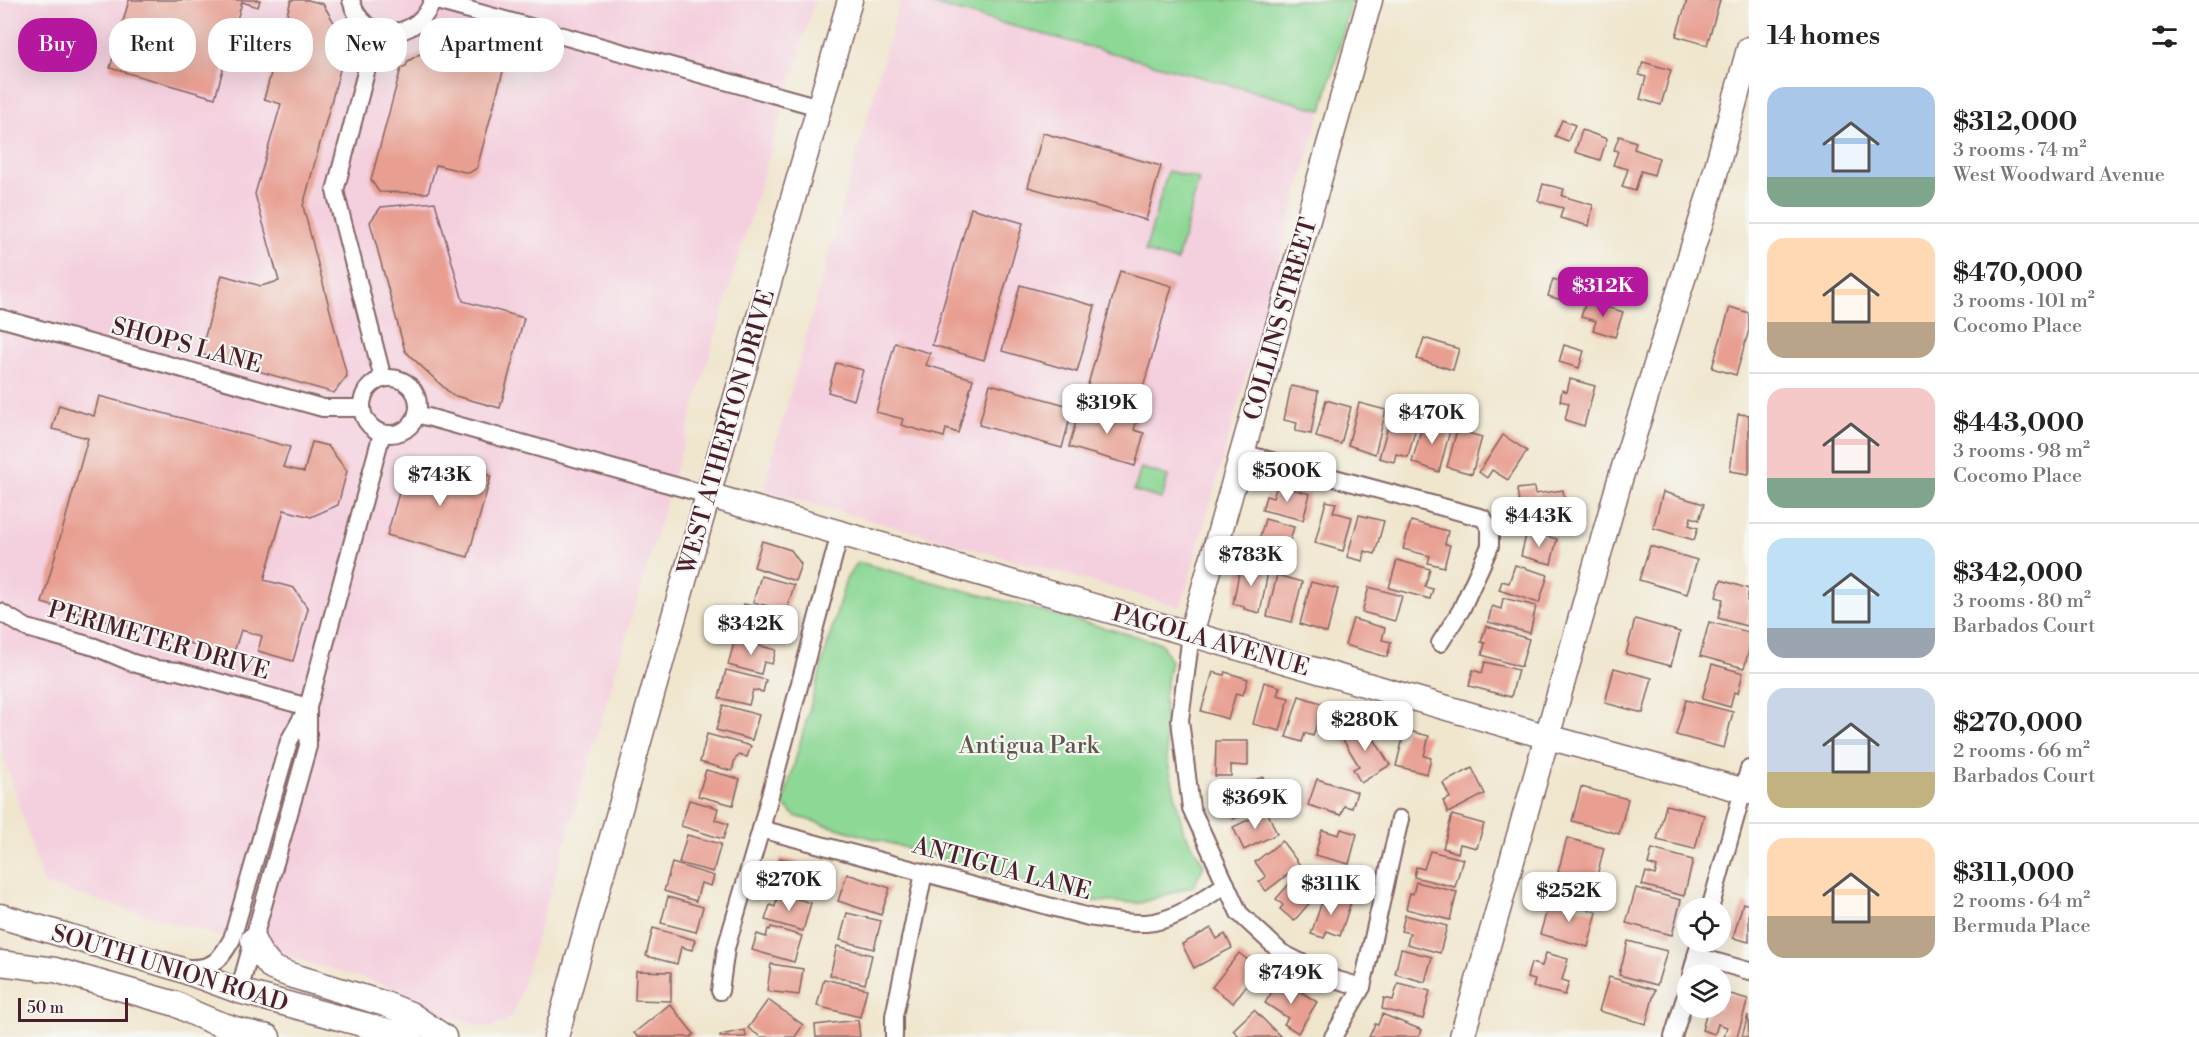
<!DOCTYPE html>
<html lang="en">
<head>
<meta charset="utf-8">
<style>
  :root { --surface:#fff; --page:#f2f2f2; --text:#222; --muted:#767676; --line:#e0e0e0; --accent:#b5179e }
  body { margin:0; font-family:"Libre Bodoni",serif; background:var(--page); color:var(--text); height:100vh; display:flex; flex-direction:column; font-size:22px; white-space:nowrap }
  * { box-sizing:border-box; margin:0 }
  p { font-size:20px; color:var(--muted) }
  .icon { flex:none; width:33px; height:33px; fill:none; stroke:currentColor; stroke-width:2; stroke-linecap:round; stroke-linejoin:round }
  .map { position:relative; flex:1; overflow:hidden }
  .sheet { display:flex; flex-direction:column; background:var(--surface); width:450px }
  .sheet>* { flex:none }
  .guide { position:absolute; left:18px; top:18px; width:570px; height:54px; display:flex; gap:12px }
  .controls { position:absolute; left:1677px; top:898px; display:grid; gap:12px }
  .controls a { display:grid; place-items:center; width:54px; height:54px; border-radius:50%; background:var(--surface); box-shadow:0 6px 24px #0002; font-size:30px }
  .scale { position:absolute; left:18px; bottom:15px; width:110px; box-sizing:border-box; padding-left:6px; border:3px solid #4a1f2b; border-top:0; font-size:16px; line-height:21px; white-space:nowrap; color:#4a1f2b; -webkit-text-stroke:4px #f6f6f2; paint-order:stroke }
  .price { position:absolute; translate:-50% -51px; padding:0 14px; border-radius:12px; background:#fff; color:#222; font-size:20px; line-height:39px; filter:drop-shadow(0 2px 3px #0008) }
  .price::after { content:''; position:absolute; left:50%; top:36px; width:18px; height:14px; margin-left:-9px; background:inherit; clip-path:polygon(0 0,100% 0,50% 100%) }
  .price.selected { background:var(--accent); color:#fff }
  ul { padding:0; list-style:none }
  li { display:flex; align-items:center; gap:18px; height:150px; padding:0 18px }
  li+li { border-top:2px solid var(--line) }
  li span { display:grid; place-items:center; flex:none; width:168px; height:120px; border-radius:18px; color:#555 }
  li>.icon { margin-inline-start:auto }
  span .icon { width:72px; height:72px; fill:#fffc; stroke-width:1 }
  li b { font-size:26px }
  h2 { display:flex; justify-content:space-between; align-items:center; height:72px; padding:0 18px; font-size:26px }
  .pill { padding:0 21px; border-radius:24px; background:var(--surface); box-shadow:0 6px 24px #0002; font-size:21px; line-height:54px }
  .pill.selected { background:var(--accent); color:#fff }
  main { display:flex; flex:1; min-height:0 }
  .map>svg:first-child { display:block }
</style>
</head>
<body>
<main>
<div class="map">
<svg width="1749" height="1037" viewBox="0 0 1749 1037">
  <rect width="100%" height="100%" fill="#f6f6f2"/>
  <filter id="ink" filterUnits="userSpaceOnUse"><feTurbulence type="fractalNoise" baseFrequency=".0167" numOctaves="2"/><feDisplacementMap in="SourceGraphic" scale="12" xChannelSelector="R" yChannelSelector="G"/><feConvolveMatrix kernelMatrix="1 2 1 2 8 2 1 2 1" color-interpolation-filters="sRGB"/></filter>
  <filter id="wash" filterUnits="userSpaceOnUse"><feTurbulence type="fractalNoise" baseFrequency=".008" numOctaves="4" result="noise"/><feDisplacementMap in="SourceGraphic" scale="24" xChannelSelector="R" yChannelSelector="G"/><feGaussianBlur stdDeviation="1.35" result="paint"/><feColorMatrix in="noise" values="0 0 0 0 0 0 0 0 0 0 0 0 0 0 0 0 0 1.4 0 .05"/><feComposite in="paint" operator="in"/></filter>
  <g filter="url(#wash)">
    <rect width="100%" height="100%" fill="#f0e6ce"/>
    <g fill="#f4cfde">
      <path d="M0,0H815L515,1011L504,1023L487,1028L447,1015L391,987L43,884L0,743Z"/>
      <path d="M900,0H1352L1181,607L763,490Z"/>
    </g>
    <g fill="#8dd895" stroke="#6c7c60" stroke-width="1.5">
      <path d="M917,0H1352L1322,110Z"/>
      <path d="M1168,171L1199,179L1177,261L1145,252Z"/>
      <path d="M1141,468L1168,476L1162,499L1134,491Z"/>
      <path d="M858,562L1161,643L1171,661L1164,696L1167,758L1183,830L1204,865L1194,886L1140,903L1091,901L795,816L783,804L846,579Z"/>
    </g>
    <g id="blocks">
      <g fill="#e89f91">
        <path d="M129,0H260L258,7L242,2L215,98L110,68Z"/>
        <path d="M291,0H308L323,4L347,44L303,206L347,376L334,393L200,354L222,275L261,286L279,281L255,194L281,104L264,99Z"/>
        <path d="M1687,0H1720L1707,45L1676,36Z"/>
        <path d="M446,44L506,60L477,168L469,173L436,165L428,193L379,192L371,180L401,68L406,66L408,61L433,46L438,48Z"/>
        <path d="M1643,62L1671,70L1661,105L1640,99L1646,77L1639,75Z"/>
        <path d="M1562,120L1575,125L1568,141L1555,136Z"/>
        <path d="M1582,130L1607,139L1600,160L1575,152Z"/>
        <path d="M1043,133L1161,166L1146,220L1028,187Z"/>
        <path d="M1619,136L1636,142L1634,149L1659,158L1654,175L1641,171L1635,191L1622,187L1628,169L1613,165L1618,151L1614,150Z"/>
        <path d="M1543,184L1564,189L1562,196L1593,205L1589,226L1560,218L1563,208L1538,201Z"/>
        <path d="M435,202L463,301L524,318L500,408L452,395L405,351L370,222L381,207Z"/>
        <path d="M971,208L1023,223L984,360L932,345Z"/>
        <path d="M1120,271L1172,286L1139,402L1087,388Z"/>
        <path d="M1553,279L1578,287L1572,303L1548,296Z"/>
        <path d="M1020,285L1095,306L1077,372L1002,351Z"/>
        <path d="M1586,301L1623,312L1615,337L1593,330L1596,321L1581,317Z"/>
        <path d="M1730,307L1749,313V330L1736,375L1712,368Z"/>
        <path d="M1424,338L1459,349L1453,370L1417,359Z"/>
        <path d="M895,343L930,353L926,365L973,379L958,433L946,429L944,437L901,425L903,419L876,412Z"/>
        <path d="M1564,345L1584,351L1579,368L1559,362Z"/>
        <path d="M836,363L863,370L854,400L828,392Z"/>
        <path d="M1570,379L1595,386L1584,426L1565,420L1569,403L1560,401L1562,390L1567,392Z"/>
        <path d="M990,384L1073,407L1062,448L979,425Z"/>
        <path d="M1291,386L1318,391L1311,434L1295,431L1297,423L1284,420Z"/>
        <path d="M99,396L290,447L283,467L304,472L312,442L328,446L347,471L338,505L311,517L284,510L264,580L294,588L308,609L293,661L258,651L262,636L241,630L233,655L42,603L88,438L52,429L59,405L94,416Z"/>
        <path d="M1326,400L1351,407L1341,444L1316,437Z"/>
        <path d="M1359,403L1386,410L1375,454L1348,445Z"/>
        <path d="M1081,404L1137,420L1134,430L1144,433L1135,466L1069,447Z"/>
        <path d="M1738,414L1749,415V474L1730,471Z"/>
        <path d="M1391,416L1417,423L1408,457L1396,454L1394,462L1379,458Z"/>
        <path d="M1424,420L1451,427L1439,472L1412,462Z"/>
        <path d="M1457,430L1482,437L1472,474L1447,467Z"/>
        <path d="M1503,435L1527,451L1508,480L1492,470L1487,478L1479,472Z"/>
        <path d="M428,459L491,476L468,557L387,535L405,472Z"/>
        <path d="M1277,485L1310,494L1303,520L1262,510L1266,496L1273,498Z"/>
        <path d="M1534,487L1535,494L1563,490L1567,518L1526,524L1525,514L1521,515L1517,489Z"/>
        <path d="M1663,492L1704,504L1699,520L1691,517L1689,525L1698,528L1694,540L1653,528Z"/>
        <path d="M1326,501L1336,503L1333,512L1352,517L1343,551L1315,543Z"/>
        <path d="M1359,515L1384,521L1375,554L1365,551L1363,561L1347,557Z"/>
        <path d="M1265,519L1294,527L1287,552L1258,544Z"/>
        <path d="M1411,521L1448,531L1445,544L1450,545L1444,567L1428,563L1430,556L1403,549Z"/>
        <path d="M1527,531L1557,539L1551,564L1521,556Z"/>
        <path d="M762,541L791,550L801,564L795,581L754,567Z"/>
        <path d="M1650,546L1697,560L1687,594L1639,580Z"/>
        <path d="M1397,560L1430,569L1425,587L1433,589L1430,599L1389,588Z"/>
        <path d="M1241,562L1269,567L1260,613L1244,609V606L1233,604Z"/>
        <path d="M1515,565L1548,575L1539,603L1499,590L1502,581L1509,583Z"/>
        <path d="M1277,575L1302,582L1292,622L1267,616Z"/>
        <path d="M761,576L794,585L787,611L753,602Z"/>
        <path d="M1721,580L1749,589L1747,601H1749V615L1746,626L1718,618L1723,599L1716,597Z"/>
        <path d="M1311,582L1338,589L1327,633L1300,624Z"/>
        <path d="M1369,587L1402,596L1395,621L1362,612Z"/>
        <path d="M1503,598L1536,606L1530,633L1488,622L1492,606L1501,609Z"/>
        <path d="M744,604L786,615L783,627L772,624L768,640L737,632Z"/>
        <path d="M1353,619L1385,628L1382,640L1391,642L1387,657L1345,645Z"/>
        <path d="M1635,619L1680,632L1671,666L1626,654Z"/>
        <path d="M1709,622L1749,632V650L1744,668L1700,656Z"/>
        <path d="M1486,626L1529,639L1521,667L1482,655L1485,643L1481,642Z"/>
        <path d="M735,639L776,650L772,664L764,662L761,674L728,665Z"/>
        <path d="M1485,662L1518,670L1511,697L1469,686L1473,670L1482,673Z"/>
        <path d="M1712,664L1743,673L1738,693L1734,692L1730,707L1702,699Z"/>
        <path d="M1614,668L1652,678L1643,713L1605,703Z"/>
        <path d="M726,670L766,680L763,692L753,690L749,705L719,698Z"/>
        <path d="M1213,672L1224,675L1225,672L1248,679L1243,695L1236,693L1228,719L1201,711Z"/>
        <path d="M1264,682L1280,687L1277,695L1289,698L1280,731L1253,724Z"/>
        <path d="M1299,696L1330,706L1325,723L1318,720L1313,736L1305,733L1302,742L1286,737Z"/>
        <path d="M1686,700L1733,712L1724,748L1676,735Z"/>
        <path d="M723,705L759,715L752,740L716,730Z"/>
        <path d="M1363,721L1390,765L1361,783L1353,769L1359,766L1340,735Z"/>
        <path d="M1405,730L1429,736L1424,756L1431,758L1427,774L1396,766Z"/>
        <path d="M707,734L751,746L747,757L740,755L735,759L732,771L700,762Z"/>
        <path d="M1216,741H1248V766L1231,765V776H1215Z"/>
        <path d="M1472,768L1485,794L1448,813L1443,801L1450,798L1443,783Z"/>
        <path d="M706,770L740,779L733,805L698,796Z"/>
        <path d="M1263,777L1273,804L1233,819L1229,807L1226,808L1220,793Z"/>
        <path d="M1317,779L1357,792L1352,808L1344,806L1341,815L1308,805Z"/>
        <path d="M1581,787L1628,799L1619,834L1572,821Z"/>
        <path d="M689,800L718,808L715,820L728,824L723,839L681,826Z"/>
        <path d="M1666,805L1704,815L1695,849L1657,840Z"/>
        <path d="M1267,811L1277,834L1244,850L1233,827Z"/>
        <path d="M1452,815L1484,824L1477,848L1460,844L1458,853L1443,848Z"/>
        <path d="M1341,829L1357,834L1349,864L1315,855L1322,830L1339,835Z"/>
        <path d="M687,835L721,844L713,872L679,863Z"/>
        <path d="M1567,838L1604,848L1595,883L1558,872Z"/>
        <path d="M1282,841L1300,865L1266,891L1259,882L1266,877L1255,862Z"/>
        <path d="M1652,849L1693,860L1684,896L1642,885L1646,872L1655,875L1657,867L1648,864Z"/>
        <path d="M1430,851L1463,859L1455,887L1414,877L1416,867L1424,869Z"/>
        <path d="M780,858L822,867L816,896L782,889L785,875L782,874L783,868L778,867Z"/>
        <path d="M672,863L714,876L711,886L701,883L696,901L664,891Z"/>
        <path d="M1303,868L1324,886L1294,921L1280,909L1283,905L1276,899Z"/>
        <path d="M847,874L890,888L881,915L838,901Z"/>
        <path d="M1416,882L1457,892L1450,920L1406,909L1410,893L1413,894Z"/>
        <path d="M1636,888L1681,900L1672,935L1626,923Z"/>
        <path d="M778,893L811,903L803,931L765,920L770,905L775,907Z"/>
        <path d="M1325,893L1351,902L1340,936L1327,931L1324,938L1311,934Z"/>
        <path d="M668,897L703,907L696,932L661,923Z"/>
        <path d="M1550,900L1597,912L1588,947L1540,934Z"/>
        <path d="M1743,903L1749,905V942L1733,938Z"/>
        <path d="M847,913L881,921L874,949L840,940Z"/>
        <path d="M1405,915L1447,926L1440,953L1407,944L1410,933L1401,931Z"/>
        <path d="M771,927L802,936L794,962L752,950L757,934L766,937L768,929L770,930Z"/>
        <path d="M653,928L695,940L692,950L681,947L677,964L646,956Z"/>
        <path d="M1211,928L1217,939L1225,934L1232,948L1194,968L1182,944Z"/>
        <path d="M1628,941L1667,951L1657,985L1619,975Z"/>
        <path d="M837,946L872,955L865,984L830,975Z"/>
        <path d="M1401,949L1432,957L1425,982L1395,974Z"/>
        <path d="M1239,953L1259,969L1233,1003L1212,987Z"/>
        <path d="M1546,953L1568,959L1562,980L1569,982L1565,995L1533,987L1535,980L1527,978L1531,963L1542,966Z"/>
        <path d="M771,964L803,969L799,995L767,991Z"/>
        <path d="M636,971L671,972V1001L635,1000Z"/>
        <path d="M1609,977L1655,990L1646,1024L1599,1011Z"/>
        <path d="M824,979L867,989L860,1017L817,1006Z"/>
        <path d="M1280,979L1317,1002L1298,1033L1284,1024L1288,1018L1265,1003Z"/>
        <path d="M1398,983L1430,991L1423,1019L1382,1009L1384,998L1393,1000Z"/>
        <path d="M1720,991L1748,999L1737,1037H1724L1727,1027L1718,1024L1715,1034L1702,1030L1708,1008H1720Z"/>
        <path d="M768,1000L803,1025L795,1037H761L748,1028Z"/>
        <path d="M670,1004L694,1034L691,1037H638L634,1033Z"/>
        <path d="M1254,1010L1281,1037H1240L1233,1030Z"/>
        <path d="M1382,1014L1422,1030L1419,1037H1369L1375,1024L1378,1025Z"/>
        <path d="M1748,1015L1749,1037H1742Z"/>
        <path d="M858,1020L860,1037H816L815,1025Z"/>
        <path d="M745,1030L746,1037H720V1035Z"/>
      </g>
    </g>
  </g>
  <g filter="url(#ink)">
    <use href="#blocks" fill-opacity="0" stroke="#846564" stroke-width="1.5"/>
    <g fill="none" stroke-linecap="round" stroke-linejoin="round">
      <g stroke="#846564" stroke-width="20">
        <g id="street">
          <path d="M351,0C362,44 418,42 433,0"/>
          <path d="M433,0L819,107"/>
          <path d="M377,30L335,191L383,379"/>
          <path d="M0,318L323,408H362"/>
          <circle cx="390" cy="406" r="28"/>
          <path d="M417,414L708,495"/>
          <path d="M1242,453L1483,518L1490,528V546L1461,610L1440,643"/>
          <path d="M0,612L27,628L95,647L133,663L155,669L178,671L308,707"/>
          <path d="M1191,634L1180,720L1191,808L1239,913L1282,953L1334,979L1362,987"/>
          <path d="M761,829L1089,917C1107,920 1127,924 1146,923C1176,921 1202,900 1226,884"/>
          <path d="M1710,909L1749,769"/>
          <path d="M1696,956L1749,971"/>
          <path d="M188,968C214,969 220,960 232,939L289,741L308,707L382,433"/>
          <path d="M1691,975L1700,942"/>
          <path d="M239,991L308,746V708"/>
          <path d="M720,991L726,948L761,829L840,533"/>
          <path d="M894,1037V1016L924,873"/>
          <path d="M1333,1037L1362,987L1400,819"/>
          <path d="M1673,1037L1688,988"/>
        </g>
      </g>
      <g stroke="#846564" stroke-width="27">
        <g id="secondary">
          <path d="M708,495L1548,737L1749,792"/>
          <path d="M1191,634L1370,0"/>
          <path d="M0,916L176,968L239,991L410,1037"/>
          <path d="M253,940L259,952L272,968L290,975L385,1004L410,1014L444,1037"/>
          <path d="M0,963L55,970L176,1004C204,1020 236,1031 268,1037"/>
          <path d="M556,1037L708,495L850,0"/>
          <path d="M1462,1037L1619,483L1709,196L1749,49"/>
        </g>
      </g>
      <use href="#street" stroke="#fff" stroke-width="16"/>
      <use href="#secondary" stroke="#fff" stroke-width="24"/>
    </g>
  </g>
  <g text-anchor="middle" stroke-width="4.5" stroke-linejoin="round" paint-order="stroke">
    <g font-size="24" fill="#4a1f2b" stroke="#f6f6f2">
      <text transform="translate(1280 319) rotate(-74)" y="8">COLLINS STREET</text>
      <text transform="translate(187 345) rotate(15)" y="8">SHOPS LANE</text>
      <text transform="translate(726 432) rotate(-74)" y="8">WEST ATHERTON DRIVE</text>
      <text transform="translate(159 640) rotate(16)" y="8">PERIMETER DRIVE</text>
      <text transform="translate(1211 640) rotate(16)" y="8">PAGOLA AVENUE</text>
      <text transform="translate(1002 868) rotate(15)" y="8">ANTIGUA LANE</text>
      <text transform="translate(170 968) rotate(17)" y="8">SOUTH UNION ROAD</text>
    </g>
    <g font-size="24" fill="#5e564b" stroke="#f6f6f2">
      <text x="1029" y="753">Antigua Park</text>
    </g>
  </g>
</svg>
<div class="controls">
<a><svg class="icon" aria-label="locate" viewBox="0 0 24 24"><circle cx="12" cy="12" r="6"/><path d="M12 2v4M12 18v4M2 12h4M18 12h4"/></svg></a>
<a><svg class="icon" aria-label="layers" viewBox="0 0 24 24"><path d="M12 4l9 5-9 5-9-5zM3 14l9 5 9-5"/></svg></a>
</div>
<div class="scale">50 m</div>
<b class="price selected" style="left:1603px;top:318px">$312K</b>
<b class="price" style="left:1107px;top:435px">$319K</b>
<b class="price" style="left:1432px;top:445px">$470K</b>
<b class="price" style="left:1287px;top:503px">$500K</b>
<b class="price" style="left:440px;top:507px">$743K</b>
<b class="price" style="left:1539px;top:548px">$443K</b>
<b class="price" style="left:1251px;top:587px">$783K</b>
<b class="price" style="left:751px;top:656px">$342K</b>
<b class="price" style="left:1365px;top:752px">$280K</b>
<b class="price" style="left:1255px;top:830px">$369K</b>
<b class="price" style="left:789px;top:912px">$270K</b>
<b class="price" style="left:1331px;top:916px">$311K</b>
<b class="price" style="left:1569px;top:923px">$252K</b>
<b class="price" style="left:1291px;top:1005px">$749K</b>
<div class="guide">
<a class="pill selected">Buy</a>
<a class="pill">Rent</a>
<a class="pill">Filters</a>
<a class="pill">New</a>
<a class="pill">Apartment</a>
</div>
</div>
<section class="sheet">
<h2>14 homes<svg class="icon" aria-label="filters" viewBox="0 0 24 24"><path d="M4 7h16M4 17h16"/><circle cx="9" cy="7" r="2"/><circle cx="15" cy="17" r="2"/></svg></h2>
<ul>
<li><span style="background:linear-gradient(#a9c7e8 75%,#7fa58c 0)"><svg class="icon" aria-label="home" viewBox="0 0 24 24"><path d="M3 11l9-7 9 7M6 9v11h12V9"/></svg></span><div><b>$312,000</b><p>3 rooms · 74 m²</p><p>West Woodward Avenue</p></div></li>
<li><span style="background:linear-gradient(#ffd9b3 70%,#b9a48a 0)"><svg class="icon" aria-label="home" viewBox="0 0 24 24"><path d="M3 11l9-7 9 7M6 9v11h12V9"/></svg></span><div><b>$470,000</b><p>3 rooms · 101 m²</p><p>Cocomo Place</p></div></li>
<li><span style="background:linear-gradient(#f6c9c9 75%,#7fa58c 0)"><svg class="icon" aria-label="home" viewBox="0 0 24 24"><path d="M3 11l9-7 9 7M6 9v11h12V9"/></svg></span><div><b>$443,000</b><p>3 rooms · 98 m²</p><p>Cocomo Place</p></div></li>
<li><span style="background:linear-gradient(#bfe0f5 75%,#9aa5b1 0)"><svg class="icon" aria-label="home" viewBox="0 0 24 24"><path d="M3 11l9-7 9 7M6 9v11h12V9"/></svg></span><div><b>$342,000</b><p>3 rooms · 80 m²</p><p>Barbados Court</p></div></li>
<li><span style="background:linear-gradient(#c9d6e8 70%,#c2b280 0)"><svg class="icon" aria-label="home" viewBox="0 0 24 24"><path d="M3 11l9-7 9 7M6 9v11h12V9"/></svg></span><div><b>$270,000</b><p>2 rooms · 66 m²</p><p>Barbados Court</p></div></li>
<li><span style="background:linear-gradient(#ffd9b3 65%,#b9a48a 0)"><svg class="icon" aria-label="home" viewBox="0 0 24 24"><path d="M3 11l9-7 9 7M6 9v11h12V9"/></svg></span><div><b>$311,000</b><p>2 rooms · 64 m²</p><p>Bermuda Place</p></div></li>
</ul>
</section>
</main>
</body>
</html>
